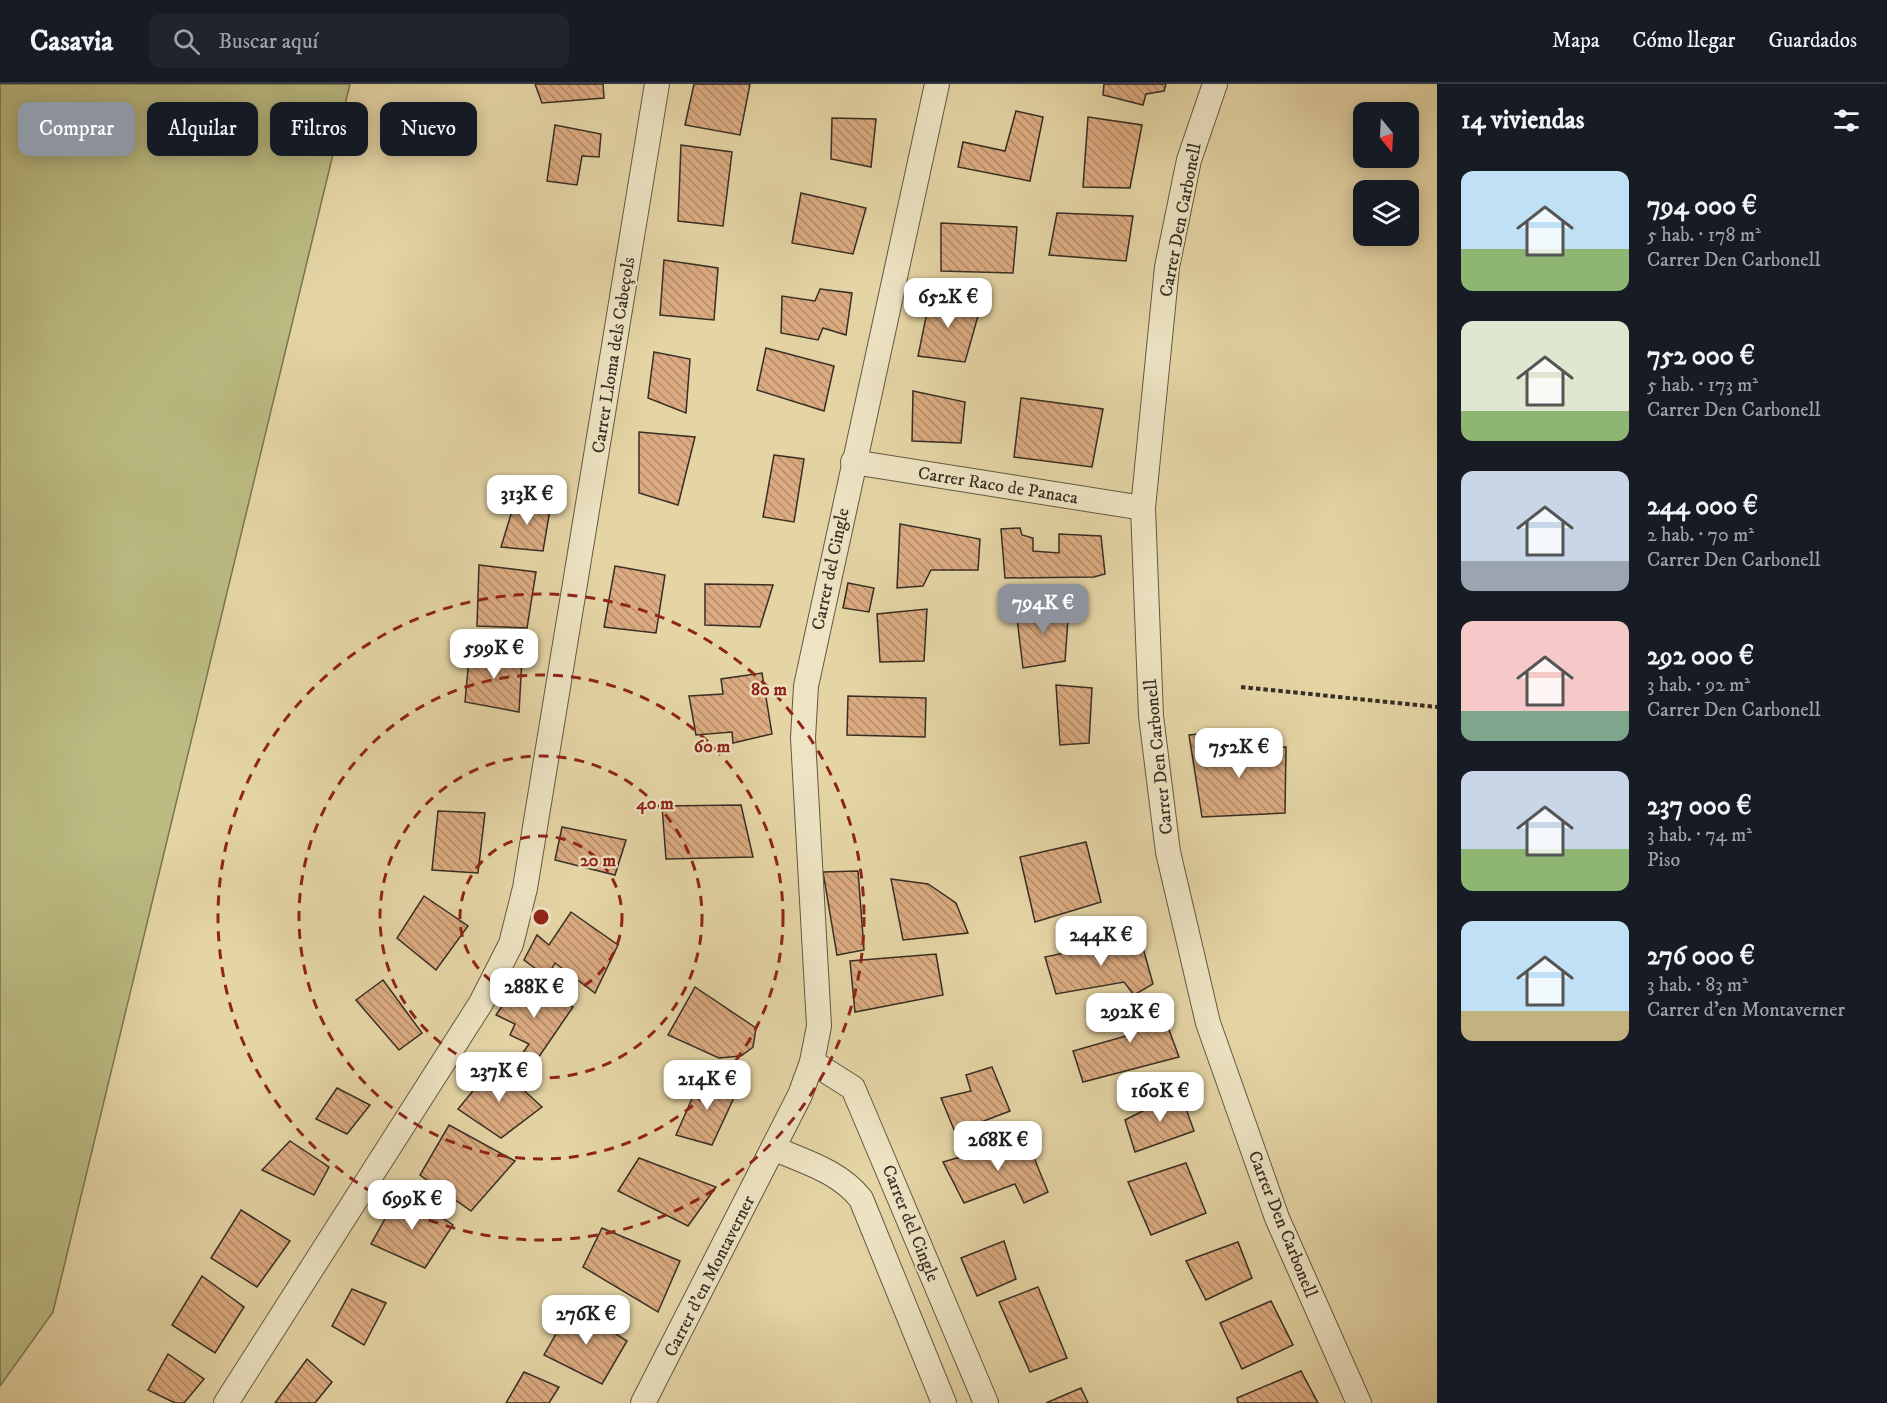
<!DOCTYPE html>
<html lang="es">
<head>
<meta charset="utf-8">
<style>
  :root { --surface:#171b24; --page:#20242c; --text:#f1f3f6; --muted:#9ea1a6; --line:#363941; --accent:#8c9099 }
  body { margin:0; font-family:"IM FELL DW Pica",serif; background:var(--page); color:var(--text); height:100vh; display:flex; flex-direction:column; font-size:22px; white-space:nowrap }
  * { box-sizing:border-box; margin:0 }
  p { font-size:20px; color:var(--muted) }
  .icon { flex:none; width:33px; height:33px; fill:none; stroke:currentColor; stroke-width:2; stroke-linecap:round; stroke-linejoin:round }
  .map { position:relative; flex:1; overflow:hidden }
  .side { display:flex; flex-direction:column; background:var(--surface); width:450px }
  .side>* { flex:none }
  .hud { position:absolute; left:18px; top:18px; width:570px; height:54px; display:flex; gap:12px }
  .needle { width:39px; rotate:162deg }
  .buttons { position:absolute; left:1353px; top:18px; display:grid; gap:12px }
  .buttons a { display:grid; place-items:center; width:66px; height:66px; border-radius:12px; background:var(--surface); box-shadow:0 3px 15px #0003; font-size:30px }
  .price { position:absolute; translate:-50% -51px; padding:0 14px; border-radius:12px; background:#fff; color:#222; font-size:20px; line-height:39px; filter:drop-shadow(0 2px 3px #0008) }
  .price::after { content:''; position:absolute; left:50%; top:36px; width:18px; height:14px; margin-left:-9px; background:inherit; clip-path:polygon(0 0,100% 0,50% 100%) }
  .price.active { background:var(--accent); color:#fff }
  ul { padding:0; list-style:none }
  li { display:flex; align-items:center; gap:18px; height:150px; padding:0 24px }
  li span { display:grid; place-items:center; flex:none; width:168px; height:120px; border-radius:12px; color:#555 }
  li>.icon { margin-inline-start:auto }
  span .icon { width:72px; height:72px; fill:#fffc; stroke-width:1 }
  li b { font-size:26px }
  h2 { display:flex; justify-content:space-between; align-items:center; height:72px; padding:0 24px; font-size:26px }
  .tag { padding:0 21px; border-radius:12px; background:var(--surface); box-shadow:0 3px 15px #0003; font-size:21px; line-height:54px }
  .tag.active { background:var(--accent); color:#fff }
  header { display:flex; align-items:center; gap:36px; box-sizing:border-box; height:84px; padding:0 30px; background:var(--surface); border-bottom:2px solid var(--line) }
  header strong { font-size:28px }
  nav { display:flex; gap:33px; margin-inline-start:auto; font-size:21px }
  .search { width:420px; height:54px; background:var(--page); display:flex; align-items:center; gap:15px; box-sizing:border-box; padding:0 21px; border-radius:12px; color:var(--muted); font-size:22px }
  main { display:flex; flex:1; min-height:0 }
  .map>svg:first-child { display:block }
</style>
</head>
<body>
<header>
<strong>Casavia</strong>
<div class="search"><svg class="icon" aria-label="search" viewBox="0 0 24 24"><circle cx="10" cy="10" r="6"/><path d="M15 15l6 6"/></svg>Buscar aquí</div>
<nav><a>Mapa</a><a>Cómo llegar</a><a>Guardados</a></nav>
</header>
<main>
<div class="map">
<svg width="1437" height="1319" viewBox="0 0 1437 1319">
  <defs>
    <pattern id="building-back-hatch" width="6" height="6" patternUnits="userSpaceOnUse" patternTransform="scale(1.5)"><rect width="6" height="6" fill="#dcab81"/><path d="M-1 5l2 2M0 0l6 6M5-1l2 2" fill="none" stroke="#b38c69"/></pattern>
  </defs>
  <rect width="100%" height="100%" fill="#e5d5a5"/>
  <filter id="stains"><feTurbulence type="fractalNoise" baseFrequency=".00333" numOctaves="4"/><feColorMatrix values="0 0 0 0 .2 0 0 0 0 .09 0 0 0 0 .02 0 0 0 .5 -.17"/></filter>
  <radialGradient id="worn" r=".72"><stop offset=".6" stop-color="#630" stop-opacity="0"/><stop offset="1" stop-color="#630" stop-opacity=".3"/></radialGradient>
  <path fill="#bbbb82" stroke="#797453" stroke-width="1.5" d="M0,0H350L53,1228L0,1302Z"/>
  <g fill="url(#building-back-hatch)" stroke="#372e24" stroke-width="1.5">
    <path d="M535,0H603L604,14L542,19Z"/>
    <path d="M694,0H750L740,51L685,41Z"/>
    <path d="M1104,0H1166L1164,7L1146,10L1143,21L1103,11Z"/>
    <path d="M1016,27L1043,33L1030,97L958,83L963,58L1005,67Z"/>
    <path d="M1088,33L1142,41L1130,104L1083,103Z"/>
    <path d="M832,34L876,35L871,83L831,75Z"/>
    <path d="M555,41L601,50L599,73L582,72L577,101L547,97Z"/>
    <path d="M681,61L732,68L723,142L678,137Z"/>
    <path d="M801,109L866,124L853,170L792,159Z"/>
    <path d="M1057,129L1133,132L1126,177L1049,171Z"/>
    <path d="M941,139L1017,143L1013,189L941,187Z"/>
    <path d="M664,176L718,184L714,236L660,231Z"/>
    <path d="M820,205L852,209L846,251L823,244L818,256L781,249L782,212L815,217Z"/>
    <path d="M931,209L980,225L965,278L918,272Z"/>
    <path d="M766,264L834,282L824,327L757,306Z"/>
    <path d="M654,268L690,275L686,329L648,314Z"/>
    <path d="M913,307L965,318L961,359L912,357Z"/>
    <path d="M1021,314L1103,325L1092,383L1014,373Z"/>
    <path d="M639,348L695,353L678,421L639,409Z"/>
    <path d="M774,371L804,375L794,438L763,433Z"/>
    <path d="M516,414L551,420L543,467L501,463Z"/>
    <path d="M900,440L980,455L978,486H931L923,502L897,504Z"/>
    <path d="M1020,444L1022,451L1033,454V467L1059,469V450L1101,452L1105,490L1094,493L1005,494L1001,445Z"/>
    <path d="M479,481L536,488L527,544L477,542Z"/>
    <path d="M615,482L665,491L656,549L604,543Z"/>
    <path d="M848,499L874,504L869,528L843,524Z"/>
    <path d="M705,500L773,501L760,543L705,541Z"/>
    <path d="M1069,521L1065,577L1023,584L1016,526Z"/>
    <path d="M927,525L924,577L880,578L877,530Z"/>
    <path d="M470,563L522,575L519,628L465,618Z"/>
    <path d="M762,589L772,650L733,659L732,648L696,651L689,612L723,610L721,595Z"/>
    <path d="M1056,601L1092,604L1089,659L1060,661Z"/>
    <path d="M848,612L926,614L925,653L847,651Z"/>
    <path d="M1208,649L1216,667L1286,663L1285,729L1202,733L1189,651Z"/>
    <path d="M741,721L753,773L666,775L662,722Z"/>
    <path d="M438,727L485,729L478,789L432,786Z"/>
    <path d="M562,743L626,756L615,791L555,776Z"/>
    <path d="M1086,758L1101,818L1035,838L1020,773Z"/>
    <path d="M858,787L864,866L837,871L823,788Z"/>
    <path d="M891,795L928,800L956,819L968,849L903,856Z"/>
    <path d="M424,812L468,842L436,886L397,854Z"/>
    <path d="M571,828L618,861L595,909L555,879L547,893L524,876L537,851L549,861Z"/>
    <path d="M1140,853L1153,900L1134,911L1124,898L1056,910L1045,873Z"/>
    <path d="M936,870L943,911L855,928L850,877Z"/>
    <path d="M383,896L422,949L399,966L356,916Z"/>
    <path d="M536,902L573,923L536,977L522,970L529,960L510,951L515,940L496,931L515,904L530,913Z"/>
    <path d="M695,903L756,944L753,963L741,972L719,974L668,951Z"/>
    <path d="M1158,916L1179,973L1083,998L1073,967L1126,952L1117,925Z"/>
    <path d="M495,980L542,1023L501,1054L458,1025Z"/>
    <path d="M992,983L1010,1027L955,1048L941,1014L971,1007L966,991Z"/>
    <path d="M702,992L738,1005L712,1061L676,1051Z"/>
    <path d="M337,1004L370,1021L347,1050L316,1035Z"/>
    <path d="M1180,1008L1194,1047L1135,1068L1125,1036Z"/>
    <path d="M449,1041L515,1077L471,1127L420,1091Z"/>
    <path d="M1026,1054L1048,1108L1024,1119L1015,1100L964,1119L943,1078Z"/>
    <path d="M290,1057L329,1083L314,1111L262,1086Z"/>
    <path d="M639,1074L716,1103L688,1142L618,1107Z"/>
    <path d="M1186,1079L1206,1129L1151,1151L1128,1098Z"/>
    <path d="M401,1106L453,1141L425,1184L371,1160Z"/>
    <path d="M241,1126L290,1157L257,1203L211,1174Z"/>
    <path d="M602,1144L680,1177L658,1228L583,1183Z"/>
    <path d="M1004,1157L1016,1195L977,1212L961,1174Z"/>
    <path d="M1238,1158L1252,1194L1206,1216L1186,1177Z"/>
    <path d="M202,1192L244,1223L215,1269L172,1241Z"/>
    <path d="M1038,1203L1067,1274L1030,1288L999,1218Z"/>
    <path d="M352,1205L386,1219L364,1261L332,1242Z"/>
    <path d="M1271,1217L1293,1261L1242,1285L1220,1239Z"/>
    <path d="M572,1222L627,1257L602,1300L544,1271Z"/>
    <path d="M168,1270L204,1295L184,1319H175L148,1306Z"/>
    <path d="M307,1275L332,1298L315,1319H275Z"/>
    <path d="M1301,1287L1318,1319H1238L1237,1314Z"/>
    <path d="M524,1288L559,1303L549,1319H506Z"/>
    <path d="M1081,1304L1088,1319H1046Z"/>
  </g>
  <g fill="none" stroke-linecap="round" stroke-linejoin="round">
    <g stroke="#625844" stroke-width="26">
      <g id="minor">
        <path d="M1215,0L1189,76L1167,183L1143,424L1151,632L1168,768L1208,939L1277,1134L1359,1319"/>
        <path d="M853,378L1143,424"/>
        <path d="M812,978L853,1004L986,1319"/>
        <path d="M773,1064C805,1078 839,1087 861,1115L944,1319"/>
        <path d="M226,1319L481,919L511,860L525,804L657,0"/>
        <path d="M643,1319L800,1011L812,978L819,942L803,654L806,602L937,0"/>
      </g>
    </g>
    <path stroke="#372e24" stroke-width="4" stroke-dasharray="4.5 3" stroke-linecap="butt" d="M1241,603L1437,623"/>
    <use href="#minor" stroke="#eee4c4" stroke-width="24"/>
  </g>
  <g fill="none" stroke="#8f2418" stroke-width="3" stroke-dasharray="10 8">
    <circle cx="541" cy="833" r="81"/>
    <circle cx="541" cy="833" r="161"/>
    <circle cx="541" cy="833" r="242"/>
    <circle cx="541" cy="833" r="323"/>
  </g>
  <g text-anchor="middle" stroke-width="4.5" stroke-linejoin="round" paint-order="stroke">
    <g font-size="18" fill="#372e24" stroke="#eee4c4">
      <text transform="translate(1180 136) rotate(-79)" y="6">Carrer Den Carbonell</text>
      <text transform="translate(613 271) rotate(-81)" y="6">Carrer Lloma dels Cabeçols</text>
      <text transform="translate(998 401) rotate(9)" y="6">Carrer Raco de Panaca</text>
      <text transform="translate(830 485) rotate(-78)" y="6">Carrer del Cingle</text>
      <text transform="translate(1158 673) rotate(-96)" y="6">Carrer Den Carbonell</text>
      <text transform="translate(911 1139) rotate(68)" y="6">Carrer del Cingle</text>
      <text transform="translate(1283 1140) rotate(68)" y="6">Carrer Den Carbonell</text>
      <text transform="translate(709 1192) rotate(-63)" y="6">Carrer d'en Montaverner</text>
    </g>
  </g>
  <circle cx="541" cy="833" r="9" fill="#8f2418" stroke="#eee4c4" stroke-width="3"/>
  <g font-size="18" text-anchor="middle" font-weight="bold" fill="#8f2418" stroke="#eee4c4" stroke-width="4.5" stroke-linejoin="round" paint-order="stroke">
    <text x="769" y="611">80 m</text>
    <text x="712" y="668">60 m</text>
    <text x="655" y="725">40 m</text>
    <text x="598" y="782">20 m</text>
  </g>
  <rect width="100%" height="100%" filter="url(#stains)"/>
  <rect width="100%" height="100%" fill="url(#worn)"/>
</svg>
<div class="buttons">
<a><svg class="needle" viewBox="-14 -14 28 28"><path d="M0-13l5 13h-10z" fill="#e53935"/><path d="M0 13l5-13h-10z" fill="#9ea1a6"/></svg></a>
<a><svg class="icon" aria-label="layers" viewBox="0 0 24 24"><path d="M12 4l9 5-9 5-9-5zM3 14l9 5 9-5"/></svg></a>
</div>
<b class="price" style="left:948px;top:245px">652K €</b>
<b class="price" style="left:527px;top:442px">313K €</b>
<b class="price active" style="left:1043px;top:551px">794K €</b>
<b class="price" style="left:494px;top:596px">599K €</b>
<b class="price" style="left:1239px;top:695px">752K €</b>
<b class="price" style="left:1101px;top:883px">244K €</b>
<b class="price" style="left:534px;top:935px">288K €</b>
<b class="price" style="left:1130px;top:960px">292K €</b>
<b class="price" style="left:499px;top:1019px">237K €</b>
<b class="price" style="left:707px;top:1027px">214K €</b>
<b class="price" style="left:1160px;top:1039px">160K €</b>
<b class="price" style="left:998px;top:1088px">268K €</b>
<b class="price" style="left:412px;top:1147px">699K €</b>
<b class="price" style="left:586px;top:1262px">276K €</b>
<div class="hud">
<a class="tag active">Comprar</a>
<a class="tag">Alquilar</a>
<a class="tag">Filtros</a>
<a class="tag">Nuevo</a>
</div>
</div>
<section class="side">
<h2>14 viviendas<svg class="icon" aria-label="filters" viewBox="0 0 24 24"><path d="M4 7h16M4 17h16"/><circle cx="9" cy="7" r="2"/><circle cx="15" cy="17" r="2"/></svg></h2>
<ul>
<li><span style="background:linear-gradient(#bfe0f5 65%,#8fb573 0)"><svg class="icon" aria-label="home" viewBox="0 0 24 24"><path d="M3 11l9-7 9 7M6 9v11h12V9"/></svg></span><div><b>794 000 €</b><p>5 hab. · 178 m²</p><p>Carrer Den Carbonell</p></div></li>
<li><span style="background:linear-gradient(#dfe7d0 75%,#8fb573 0)"><svg class="icon" aria-label="home" viewBox="0 0 24 24"><path d="M3 11l9-7 9 7M6 9v11h12V9"/></svg></span><div><b>752 000 €</b><p>5 hab. · 173 m²</p><p>Carrer Den Carbonell</p></div></li>
<li><span style="background:linear-gradient(#c9d6e8 75%,#9aa5b1 0)"><svg class="icon" aria-label="home" viewBox="0 0 24 24"><path d="M3 11l9-7 9 7M6 9v11h12V9"/></svg></span><div><b>244 000 €</b><p>2 hab. · 70 m²</p><p>Carrer Den Carbonell</p></div></li>
<li><span style="background:linear-gradient(#f6c9c9 75%,#7fa58c 0)"><svg class="icon" aria-label="home" viewBox="0 0 24 24"><path d="M3 11l9-7 9 7M6 9v11h12V9"/></svg></span><div><b>292 000 €</b><p>3 hab. · 92 m²</p><p>Carrer Den Carbonell</p></div></li>
<li><span style="background:linear-gradient(#c9d6e8 65%,#8fb573 0)"><svg class="icon" aria-label="home" viewBox="0 0 24 24"><path d="M3 11l9-7 9 7M6 9v11h12V9"/></svg></span><div><b>237 000 €</b><p>3 hab. · 74 m²</p><p>Piso</p></div></li>
<li><span style="background:linear-gradient(#bfe0f5 75%,#c2b280 0)"><svg class="icon" aria-label="home" viewBox="0 0 24 24"><path d="M3 11l9-7 9 7M6 9v11h12V9"/></svg></span><div><b>276 000 €</b><p>3 hab. · 83 m²</p><p>Carrer d'en Montaverner</p></div></li>
</ul>
</section>
</main>
</body>
</html>
